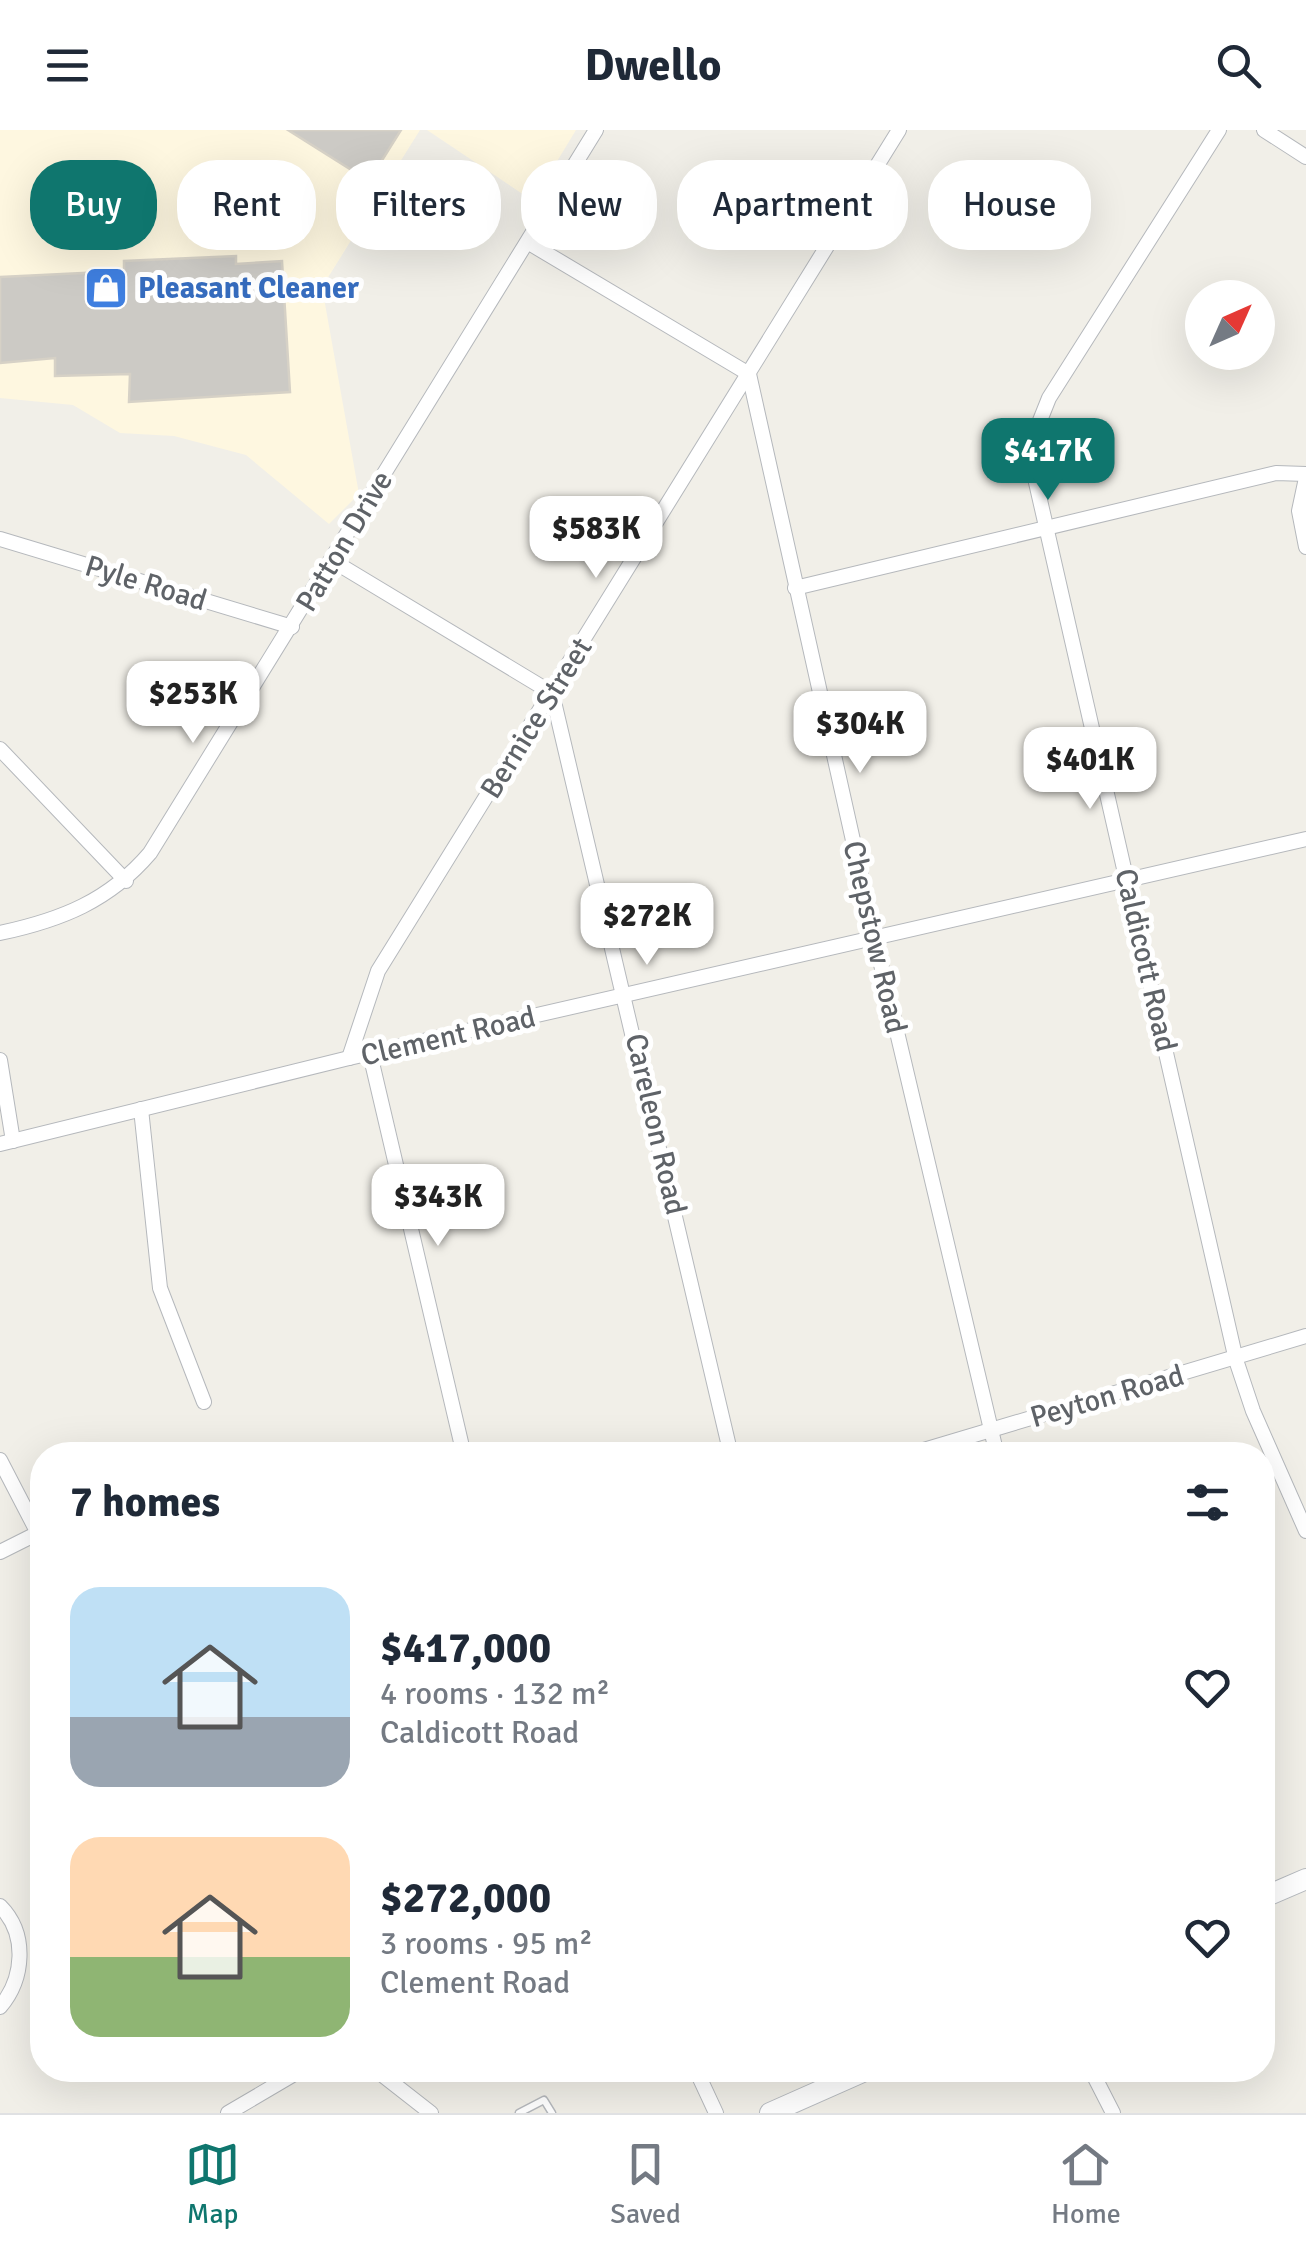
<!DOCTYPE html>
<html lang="en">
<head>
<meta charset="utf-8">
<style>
  :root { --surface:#fff; --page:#f6f6f7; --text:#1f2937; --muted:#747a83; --line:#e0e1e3; --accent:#0f766e }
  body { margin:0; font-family:Signika,sans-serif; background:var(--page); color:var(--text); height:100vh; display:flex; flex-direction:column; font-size:38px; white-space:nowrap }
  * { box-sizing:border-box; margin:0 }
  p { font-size:32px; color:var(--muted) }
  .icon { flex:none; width:55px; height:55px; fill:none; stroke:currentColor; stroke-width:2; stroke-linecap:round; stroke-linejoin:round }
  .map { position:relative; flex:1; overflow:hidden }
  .side { position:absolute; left:30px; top:1312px; width:1245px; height:640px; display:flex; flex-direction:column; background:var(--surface); border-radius:40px; box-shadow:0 10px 40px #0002 }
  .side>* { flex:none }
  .hud { position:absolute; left:30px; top:30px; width:1248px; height:90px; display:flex; gap:20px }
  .needle { width:65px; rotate:45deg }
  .buttons { position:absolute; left:1185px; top:150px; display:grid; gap:20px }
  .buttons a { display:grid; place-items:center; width:90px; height:90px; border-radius:50%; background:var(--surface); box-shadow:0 10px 40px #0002; font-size:50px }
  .price { position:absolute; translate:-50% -85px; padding:0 22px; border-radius:20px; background:#fff; color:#222; font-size:32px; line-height:65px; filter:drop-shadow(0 2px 5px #0008) }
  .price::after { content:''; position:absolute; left:50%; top:60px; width:30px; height:22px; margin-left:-15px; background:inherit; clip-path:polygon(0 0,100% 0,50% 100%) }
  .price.selected { background:var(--accent); color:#fff }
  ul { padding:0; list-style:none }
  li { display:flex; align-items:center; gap:30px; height:250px; padding:0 40px }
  li span { display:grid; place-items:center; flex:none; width:280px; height:200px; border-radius:30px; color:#555 }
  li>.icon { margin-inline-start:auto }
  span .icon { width:120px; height:120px; fill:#fffc; stroke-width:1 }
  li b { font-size:42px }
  h2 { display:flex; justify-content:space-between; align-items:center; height:120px; padding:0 40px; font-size:42px }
  .tag { padding:0 35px; border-radius:40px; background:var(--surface); box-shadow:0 10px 40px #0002; font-size:35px; line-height:90px }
  .tag.selected { background:var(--accent); color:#fff }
  header { display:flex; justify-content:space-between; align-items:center; height:130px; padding:0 40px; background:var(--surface); font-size:45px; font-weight:800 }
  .tab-bar { display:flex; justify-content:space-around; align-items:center; height:140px; border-top:2px solid var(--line); background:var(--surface); font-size:28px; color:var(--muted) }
  .tab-bar a { display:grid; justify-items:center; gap:5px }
  .tab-bar .selected { color:var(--accent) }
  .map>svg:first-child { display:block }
</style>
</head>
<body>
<header><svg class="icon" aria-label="menu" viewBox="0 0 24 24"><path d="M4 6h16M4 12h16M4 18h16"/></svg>Dwello<svg class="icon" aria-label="search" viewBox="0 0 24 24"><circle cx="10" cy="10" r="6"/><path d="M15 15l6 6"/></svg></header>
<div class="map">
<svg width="1306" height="1983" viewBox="0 0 1306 1983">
  <rect width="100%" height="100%" fill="#f1efe8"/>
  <g fill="#fef7e0">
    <path d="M0,0H420L322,157L359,364L329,394L246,325L174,306L120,303L73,275L0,268Z"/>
    <path d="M427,0H576L533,71Z"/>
  </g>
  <g fill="#cccac5" stroke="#d6d1c6" stroke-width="2.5">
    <path d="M288,0H401L369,51Z"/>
    <path d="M236,126V134L282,131L290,262L129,272L130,244L55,246V228L0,233V147L124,141V131Z"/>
  </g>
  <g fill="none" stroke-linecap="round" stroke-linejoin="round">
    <g stroke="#b5b8bc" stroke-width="9">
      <path id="service" d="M519,1983L544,1970L552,1983"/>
    </g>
    <g stroke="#b5b8bc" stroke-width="16">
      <g id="minor">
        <path d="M1219,0L1049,268L1035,303L1032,335L1236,1230L1253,1281L1306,1401"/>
        <path d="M1264,0L1306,27"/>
        <path d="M529,113L749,244L875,809L997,1325"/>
        <path d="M1306,348L1299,381L1306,417"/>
        <path d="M0,409L292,497"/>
        <path d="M333,431L552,563L731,1325"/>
        <path d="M795,458L1276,343L1306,344"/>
        <path d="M0,619L126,751"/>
        <path d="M0,803C61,790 109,771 150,723L596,0"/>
        <path d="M370,924L464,1325"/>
        <path d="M349,928L378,841L899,0"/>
        <path d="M0,930L13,1011"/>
        <path d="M141,979L160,1158L204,1272"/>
        <path d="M0,1014L349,928L1306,709"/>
        <path d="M907,1325L1306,1206"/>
        <path d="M0,1330L42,1411"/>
        <path d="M0,1422L38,1403"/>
        <path d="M0,1776C28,1804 24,1849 0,1877"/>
        <path d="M376,1940L431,1983"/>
        <path d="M696,1940L716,1983"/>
        <path d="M1091,1940L1113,1983"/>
        <path d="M228,1983L301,1940"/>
      </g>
    </g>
    <g stroke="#b6babf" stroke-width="22">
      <g id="secondary">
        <path d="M1262,1768L1306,1749"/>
        <path d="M770,1983L867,1940"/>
      </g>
    </g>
    <use href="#service" stroke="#fff" stroke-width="6"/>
    <use href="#minor" stroke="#fff" stroke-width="14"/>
    <use href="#secondary" stroke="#fff" stroke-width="20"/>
  </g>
  <defs>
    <g id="shop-square" transform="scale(2.25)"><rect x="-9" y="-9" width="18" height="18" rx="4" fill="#3f7fe0" stroke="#fff"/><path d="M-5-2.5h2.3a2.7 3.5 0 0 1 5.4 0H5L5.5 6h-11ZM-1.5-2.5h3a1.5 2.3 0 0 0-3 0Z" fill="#fff"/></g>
  </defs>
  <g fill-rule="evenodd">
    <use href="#shop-square" x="106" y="158"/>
  </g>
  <g text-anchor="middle" stroke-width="10" stroke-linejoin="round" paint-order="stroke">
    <g font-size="30" font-weight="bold" fill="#366cbe" stroke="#fff" text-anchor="start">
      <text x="138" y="168">Pleasant Cleaner</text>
    </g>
    <g font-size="30" fill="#5f6368" stroke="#fff">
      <text transform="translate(344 411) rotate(-59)" y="10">Patton Drive</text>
      <text transform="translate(146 453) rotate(17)" y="10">Pyle Road</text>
      <text transform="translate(536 588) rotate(-58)" y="10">Bernice Street</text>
      <text transform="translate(875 807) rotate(77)" y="10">Chepstow Road</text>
      <text transform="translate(1146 830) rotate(77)" y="10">Caldicott Road</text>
      <text transform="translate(448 906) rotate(-13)" y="10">Clement Road</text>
      <text transform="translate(656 994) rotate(77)" y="10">Careleon Road</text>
      <text transform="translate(1107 1266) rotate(-16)" y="10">Peyton Road</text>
    </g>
  </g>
</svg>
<div class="buttons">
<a><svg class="needle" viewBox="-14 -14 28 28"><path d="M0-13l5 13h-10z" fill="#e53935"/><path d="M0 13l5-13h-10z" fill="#747a83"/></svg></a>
</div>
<b class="price selected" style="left:1048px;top:373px">$417K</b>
<b class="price" style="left:596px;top:451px">$583K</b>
<b class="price" style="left:193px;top:616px">$253K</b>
<b class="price" style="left:860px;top:646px">$304K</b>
<b class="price" style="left:1090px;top:682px">$401K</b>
<b class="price" style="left:647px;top:838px">$272K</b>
<b class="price" style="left:438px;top:1119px">$343K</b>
<div class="hud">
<a class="tag selected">Buy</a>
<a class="tag">Rent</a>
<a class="tag">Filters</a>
<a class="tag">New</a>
<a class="tag">Apartment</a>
<a class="tag">House</a>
</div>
<section class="side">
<h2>7 homes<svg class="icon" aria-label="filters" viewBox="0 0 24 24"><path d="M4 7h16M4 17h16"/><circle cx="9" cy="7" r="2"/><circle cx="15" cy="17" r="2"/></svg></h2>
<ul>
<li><span style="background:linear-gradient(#bfe0f5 65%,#9aa5b1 0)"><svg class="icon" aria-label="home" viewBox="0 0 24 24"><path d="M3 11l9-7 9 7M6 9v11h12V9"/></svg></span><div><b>$417,000</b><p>4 rooms · 132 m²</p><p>Caldicott Road</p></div><svg class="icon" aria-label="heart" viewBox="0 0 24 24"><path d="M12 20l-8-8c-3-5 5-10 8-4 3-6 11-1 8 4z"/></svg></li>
<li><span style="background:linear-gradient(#ffd9b3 60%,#8fb573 0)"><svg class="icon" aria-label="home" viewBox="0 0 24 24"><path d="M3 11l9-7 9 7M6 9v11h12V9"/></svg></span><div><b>$272,000</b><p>3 rooms · 95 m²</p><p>Clement Road</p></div><svg class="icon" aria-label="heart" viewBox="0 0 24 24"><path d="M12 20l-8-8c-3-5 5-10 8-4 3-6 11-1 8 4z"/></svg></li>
</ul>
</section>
</div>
<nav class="tab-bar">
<a class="selected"><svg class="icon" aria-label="map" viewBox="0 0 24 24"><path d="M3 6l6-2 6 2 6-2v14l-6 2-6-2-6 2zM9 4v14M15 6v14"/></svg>Map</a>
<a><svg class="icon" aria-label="saved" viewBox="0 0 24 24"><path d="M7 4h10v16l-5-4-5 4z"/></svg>Saved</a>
<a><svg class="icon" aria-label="home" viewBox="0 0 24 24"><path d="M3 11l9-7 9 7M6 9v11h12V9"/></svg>Home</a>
</nav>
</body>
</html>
